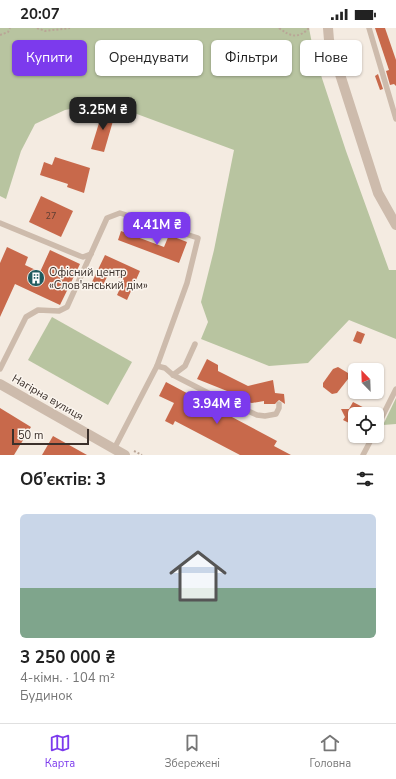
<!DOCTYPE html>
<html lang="uk">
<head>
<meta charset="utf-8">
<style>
  :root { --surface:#fff; --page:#f2f2f2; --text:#222; --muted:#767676; --line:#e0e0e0; --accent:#7c3aed }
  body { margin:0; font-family:"Nunito Sans",sans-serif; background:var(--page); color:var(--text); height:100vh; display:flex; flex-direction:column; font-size:15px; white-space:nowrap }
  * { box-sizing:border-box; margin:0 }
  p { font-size:13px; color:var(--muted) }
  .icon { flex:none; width:22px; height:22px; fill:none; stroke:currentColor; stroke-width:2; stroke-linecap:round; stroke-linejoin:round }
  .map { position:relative; height:427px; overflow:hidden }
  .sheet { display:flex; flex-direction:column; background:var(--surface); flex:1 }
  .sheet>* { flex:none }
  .banner { position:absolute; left:12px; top:12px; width:372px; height:36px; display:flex; gap:8px }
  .needle { width:26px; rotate:337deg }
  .tools { position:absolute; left:348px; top:335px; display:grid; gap:8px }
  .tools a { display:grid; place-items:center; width:36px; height:36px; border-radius:6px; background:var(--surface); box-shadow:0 1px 3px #0004; font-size:20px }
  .scale { position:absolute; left:12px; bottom:10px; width:77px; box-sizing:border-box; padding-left:4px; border:2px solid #3b302b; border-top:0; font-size:11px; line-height:14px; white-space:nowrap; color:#3b302b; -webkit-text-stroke:3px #fbf5ee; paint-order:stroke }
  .price { position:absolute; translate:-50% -34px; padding:0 9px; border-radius:8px; background:var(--accent); color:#fff; font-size:13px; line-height:26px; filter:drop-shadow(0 1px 2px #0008) }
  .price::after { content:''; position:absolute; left:50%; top:24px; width:12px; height:9px; margin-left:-6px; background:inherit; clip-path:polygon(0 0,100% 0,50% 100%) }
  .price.current { background:#222; color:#fff }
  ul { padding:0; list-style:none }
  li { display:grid; align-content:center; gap:8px; height:212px; padding:0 20px }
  li span { display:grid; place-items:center; height:124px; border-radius:6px; color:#555 }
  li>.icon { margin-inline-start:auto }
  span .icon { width:72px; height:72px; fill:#fffc; stroke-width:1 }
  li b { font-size:17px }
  h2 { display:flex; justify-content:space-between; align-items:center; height:48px; padding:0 20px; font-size:17px }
  .chip { padding:0 14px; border-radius:6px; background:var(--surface); box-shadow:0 1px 3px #0004; font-size:14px; line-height:36px }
  .chip.current { background:var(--accent); color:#fff }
  .status { display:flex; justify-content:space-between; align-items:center; height:28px; padding:0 20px; background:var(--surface); direction:ltr }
  .status svg { height:11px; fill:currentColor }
  .dock { display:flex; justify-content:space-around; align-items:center; height:56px; border-top:1px solid var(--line); background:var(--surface); font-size:11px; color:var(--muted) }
  .dock a { display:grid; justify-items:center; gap:2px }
  .dock .current { color:var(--accent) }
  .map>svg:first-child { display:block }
</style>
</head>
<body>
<div class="status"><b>20:07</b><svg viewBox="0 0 49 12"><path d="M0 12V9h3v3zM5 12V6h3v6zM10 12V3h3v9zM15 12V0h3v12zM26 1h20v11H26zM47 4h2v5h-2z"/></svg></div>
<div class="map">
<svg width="396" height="427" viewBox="0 0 396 427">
  <rect width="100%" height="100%" fill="#f4ebe1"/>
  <g fill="#b8c4a0">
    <path d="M0,0H309L314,26L346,123L389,242H396V311L349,292L308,335L269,338L201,311L208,294L201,274L214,222L234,122L118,79L105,74L65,82L35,96L21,123L6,171L0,168Z"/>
    <path d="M52,289L132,334L108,377L28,332Z"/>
    <path d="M396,370V396L383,397Z"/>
  </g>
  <g fill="#c8694b">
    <path d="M375,0H385L396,32V58L394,56L390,57L386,43L389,42Z"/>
    <path d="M378,46L383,61L380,62L375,48Z"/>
    <path d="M103,82L115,86L104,124L91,121Z"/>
    <path d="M55,129L90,140L84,165L67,159L68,156L40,147L44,134L52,137Z"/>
    <path d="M41,168L73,183L61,209L29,194Z"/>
    <path d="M121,203L164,219L169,207L187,214L179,235L118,212Z"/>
    <path d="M7,219L28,229L25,237L40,244L50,222L80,236L60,277L15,256L0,289V235Z"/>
    <path d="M105,227L140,243L127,272L117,267L124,252L109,245L102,259L92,254Z"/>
    <path d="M357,303L365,306L361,316L353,313Z"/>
    <path d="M207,331L218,337V343L248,358L273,352L275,365L284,366L285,376L279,372L275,376H264V373L252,375L234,372L232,365L197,351Z"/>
    <path d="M338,339L348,345V351L337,365L332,366L323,359V355L333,341Z"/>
    <path d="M166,354L277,413L274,418L291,427H240L175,393L173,397L165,393L174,375L159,368Z"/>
    <path d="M353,374L376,386H355V398L343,392L345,389L341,381H349Z"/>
    <path d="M0,380L31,399L14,427H0Z"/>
    <path d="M53,408L87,427H42Z"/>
  </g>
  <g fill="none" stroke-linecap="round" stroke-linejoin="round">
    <g stroke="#b9a596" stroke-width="2" stroke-dasharray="2 2" stroke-linecap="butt">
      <path d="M37,0L45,3L70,0"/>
      <path d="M279,0C291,9 298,11 309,0"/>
      <path d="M0,7L8,4L10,0"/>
      <path d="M134,423L142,427"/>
    </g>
    <g stroke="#cdbbac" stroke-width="5.5">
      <path d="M369,0L396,91"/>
      <path d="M0,195L80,228L83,229L91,226"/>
      <path d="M157,338L165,340L173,347L216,369L257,387L265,388L276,386L279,380V376"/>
      <path d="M0,341L26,289L38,282L59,283L67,279L107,190L120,185L198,210L187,255L157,338L114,421"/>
      <path d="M173,347L185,338L195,316"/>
      <path d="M377,399L396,361"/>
      <path d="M363,427L373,408"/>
    </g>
    <g stroke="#cdbbac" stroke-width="10">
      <path d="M328,0L329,12L378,165L396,197"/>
      <path d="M0,356L125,427"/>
    </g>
  </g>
  <defs>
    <g id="building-disc" transform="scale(0.9)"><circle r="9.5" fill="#1f5a5e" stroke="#fbf5ee"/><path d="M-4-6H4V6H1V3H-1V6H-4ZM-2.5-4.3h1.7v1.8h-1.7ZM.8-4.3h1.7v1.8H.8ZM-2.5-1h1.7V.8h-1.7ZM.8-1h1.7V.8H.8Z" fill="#fff"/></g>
  </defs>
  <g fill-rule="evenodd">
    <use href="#building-disc" x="36" y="250"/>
  </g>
  <g text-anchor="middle" stroke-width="3" stroke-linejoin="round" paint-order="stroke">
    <g font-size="9" fill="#5e3e33">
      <text x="51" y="191">27</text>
    </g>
    <g font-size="11" fill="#3b302b" stroke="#fbf5ee" text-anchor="start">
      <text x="49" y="248">Офісний центр<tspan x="49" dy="13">«Слов'янський дім»</tspan></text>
    </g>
    <g font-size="11" fill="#3b302b" stroke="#fbf5ee">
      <text transform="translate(48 369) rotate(30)" y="4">Нагірна вулиця</text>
    </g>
  </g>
</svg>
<div class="tools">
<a><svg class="needle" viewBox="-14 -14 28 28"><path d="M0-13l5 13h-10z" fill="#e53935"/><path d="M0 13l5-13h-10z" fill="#767676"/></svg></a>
<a><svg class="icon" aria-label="locate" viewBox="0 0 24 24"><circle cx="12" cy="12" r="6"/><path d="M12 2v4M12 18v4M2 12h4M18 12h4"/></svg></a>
</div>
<div class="scale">50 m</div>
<b class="price current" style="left:103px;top:103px">3.25M ₴</b>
<b class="price" style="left:157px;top:218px">4.41M ₴</b>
<b class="price" style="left:217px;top:397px">3.94M ₴</b>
<div class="banner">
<a class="chip current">Купити</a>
<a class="chip">Орендувати</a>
<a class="chip">Фільтри</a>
<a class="chip">Нове</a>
</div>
</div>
<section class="sheet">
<h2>Об’єктів: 3<svg class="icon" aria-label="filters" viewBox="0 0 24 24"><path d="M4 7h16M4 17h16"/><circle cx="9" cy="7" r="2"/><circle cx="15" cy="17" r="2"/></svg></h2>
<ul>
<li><span style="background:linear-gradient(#c9d6e8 60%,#7fa58c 0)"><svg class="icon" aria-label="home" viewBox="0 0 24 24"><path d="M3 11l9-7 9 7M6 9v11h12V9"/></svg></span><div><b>3 250 000 ₴</b><p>4-кімн. · 104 m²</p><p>Будинок</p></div></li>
</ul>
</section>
<nav class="dock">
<a class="current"><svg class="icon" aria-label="map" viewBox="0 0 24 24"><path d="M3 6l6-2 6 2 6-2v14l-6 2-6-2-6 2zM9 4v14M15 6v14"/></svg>Карта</a>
<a><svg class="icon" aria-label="saved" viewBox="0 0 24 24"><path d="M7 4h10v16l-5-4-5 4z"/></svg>Збережені</a>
<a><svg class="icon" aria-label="home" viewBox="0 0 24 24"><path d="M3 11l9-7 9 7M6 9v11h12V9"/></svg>Головна</a>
</nav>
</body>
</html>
